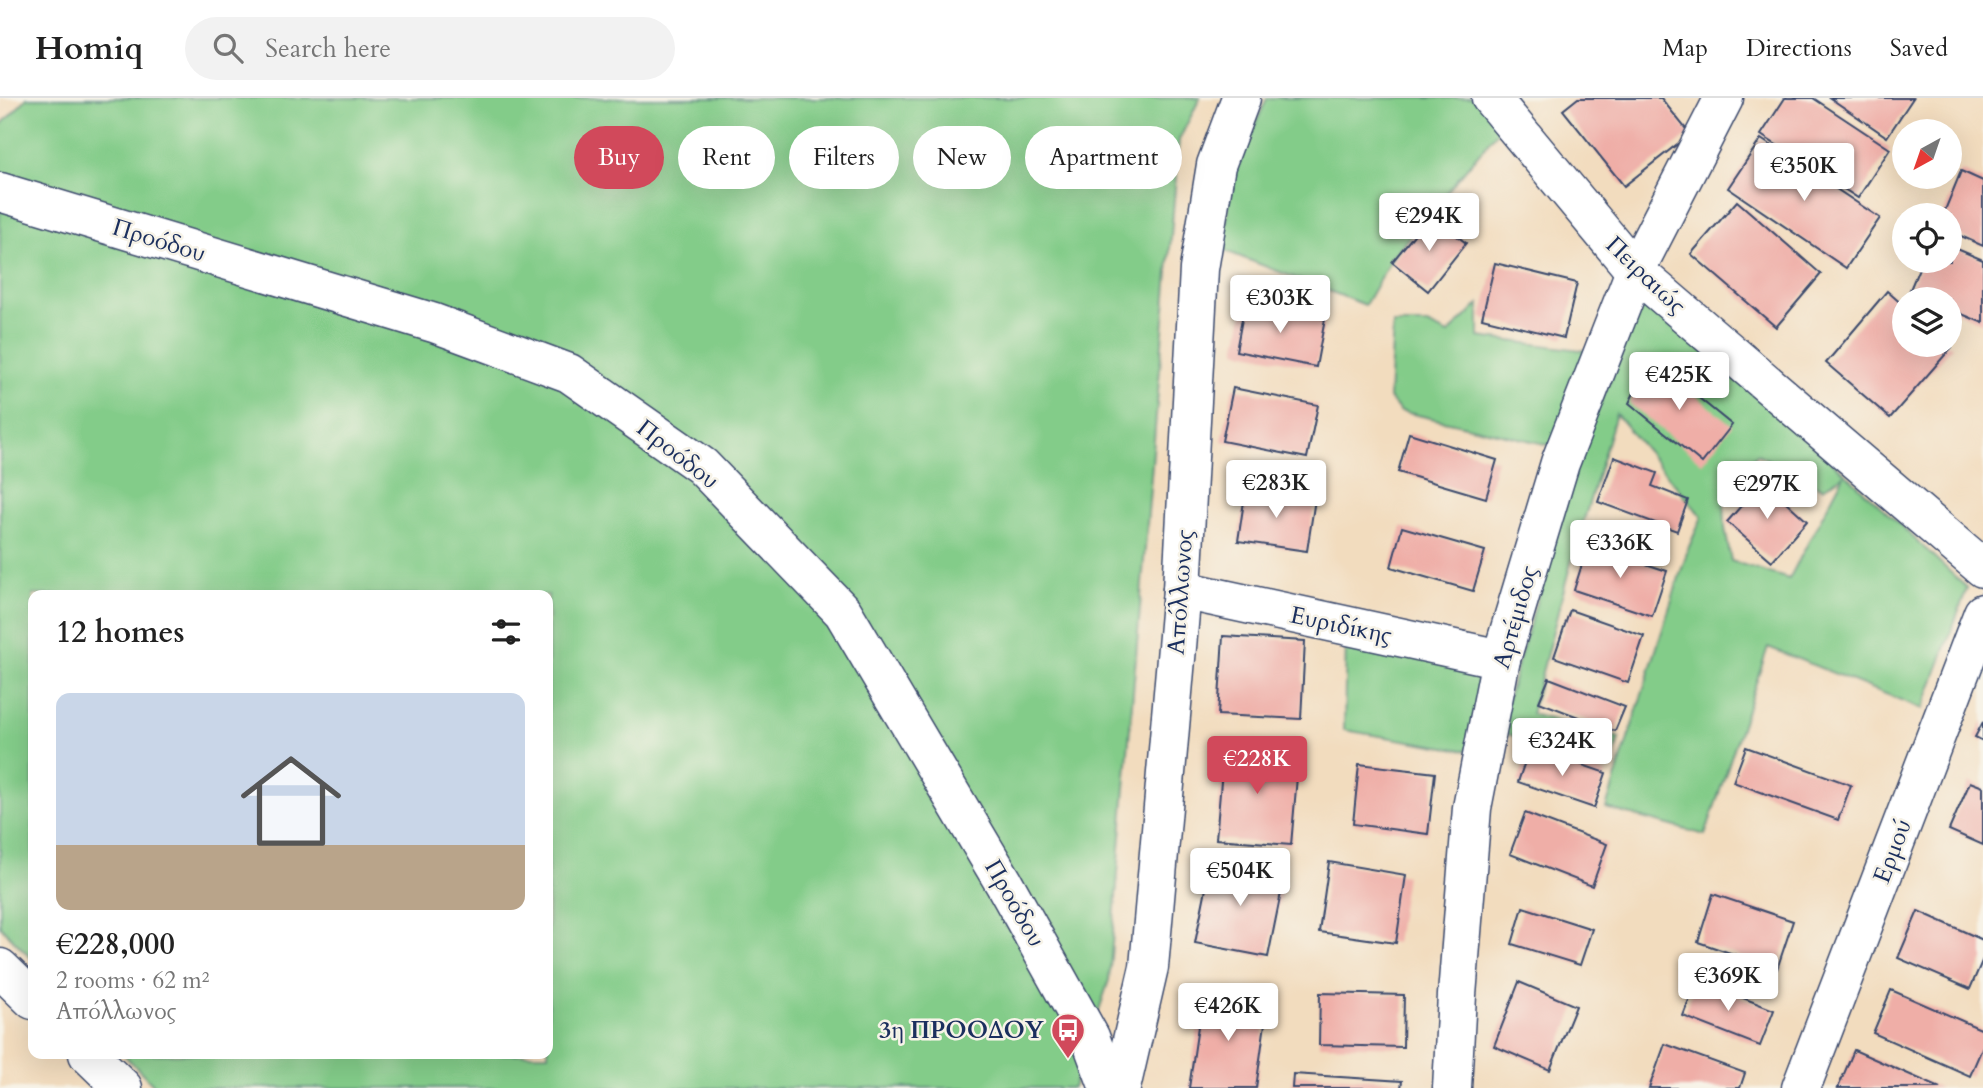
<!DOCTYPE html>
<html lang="en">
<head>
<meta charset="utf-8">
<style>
  :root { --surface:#fff; --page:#f2f2f2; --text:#222; --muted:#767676; --line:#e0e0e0; --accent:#d1495b }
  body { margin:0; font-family:Cardo,serif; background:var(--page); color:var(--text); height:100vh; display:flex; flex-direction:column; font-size:26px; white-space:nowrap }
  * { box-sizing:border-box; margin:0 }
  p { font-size:23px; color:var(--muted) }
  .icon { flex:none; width:38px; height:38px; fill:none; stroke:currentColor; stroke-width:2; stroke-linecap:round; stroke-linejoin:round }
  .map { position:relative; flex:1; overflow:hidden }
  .panel { position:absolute; left:28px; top:492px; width:525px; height:469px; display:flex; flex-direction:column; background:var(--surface); border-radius:14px; box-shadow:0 7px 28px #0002 }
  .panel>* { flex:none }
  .top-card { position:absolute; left:574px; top:28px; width:665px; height:63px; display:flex; gap:14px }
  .needle { width:46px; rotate:220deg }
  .fabs { position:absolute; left:1892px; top:21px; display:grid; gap:14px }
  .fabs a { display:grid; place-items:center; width:70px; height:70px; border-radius:50%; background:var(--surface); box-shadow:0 7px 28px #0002; font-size:35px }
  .price { position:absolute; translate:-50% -60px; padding:0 16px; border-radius:7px; background:#fff; color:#222; font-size:23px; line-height:46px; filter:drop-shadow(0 2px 4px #0008) }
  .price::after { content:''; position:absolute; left:50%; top:42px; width:21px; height:16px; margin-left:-10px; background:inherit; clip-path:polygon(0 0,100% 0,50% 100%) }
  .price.selected { background:var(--accent); color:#fff }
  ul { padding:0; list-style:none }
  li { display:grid; align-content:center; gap:14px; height:371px; padding:0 28px }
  li span { display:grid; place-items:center; height:217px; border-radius:14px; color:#555 }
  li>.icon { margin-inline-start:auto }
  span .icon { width:126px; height:126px; fill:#fffc; stroke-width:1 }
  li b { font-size:30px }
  h2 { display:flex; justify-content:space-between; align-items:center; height:84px; padding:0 28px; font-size:30px }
  .pill { padding:0 24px; border-radius:32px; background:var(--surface); box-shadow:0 7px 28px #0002; font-size:24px; line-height:63px }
  .pill.selected { background:var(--accent); color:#fff }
  header { display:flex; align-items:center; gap:42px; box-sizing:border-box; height:98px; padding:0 35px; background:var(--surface); border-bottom:2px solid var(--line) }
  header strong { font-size:33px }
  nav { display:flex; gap:38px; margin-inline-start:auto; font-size:24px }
  .search { width:490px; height:63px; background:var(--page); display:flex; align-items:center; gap:18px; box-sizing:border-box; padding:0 24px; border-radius:38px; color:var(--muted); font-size:26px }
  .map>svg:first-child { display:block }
</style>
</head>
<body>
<header>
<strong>Homiq</strong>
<div class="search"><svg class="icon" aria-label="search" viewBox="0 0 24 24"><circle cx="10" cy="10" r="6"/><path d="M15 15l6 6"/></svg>Search here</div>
<nav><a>Map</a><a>Directions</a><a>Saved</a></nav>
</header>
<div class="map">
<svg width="1983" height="990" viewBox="0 0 1983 990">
  <rect width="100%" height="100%" fill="#f7f3e8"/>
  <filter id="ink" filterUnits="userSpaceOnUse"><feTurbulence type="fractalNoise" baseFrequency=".0143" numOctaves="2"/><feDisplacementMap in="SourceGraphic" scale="14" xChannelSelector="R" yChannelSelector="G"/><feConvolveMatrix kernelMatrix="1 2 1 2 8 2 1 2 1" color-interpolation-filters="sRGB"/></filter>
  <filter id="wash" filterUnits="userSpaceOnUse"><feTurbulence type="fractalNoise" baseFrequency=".00686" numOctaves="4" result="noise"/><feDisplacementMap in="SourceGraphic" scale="28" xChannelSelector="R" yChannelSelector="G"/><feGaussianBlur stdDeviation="1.57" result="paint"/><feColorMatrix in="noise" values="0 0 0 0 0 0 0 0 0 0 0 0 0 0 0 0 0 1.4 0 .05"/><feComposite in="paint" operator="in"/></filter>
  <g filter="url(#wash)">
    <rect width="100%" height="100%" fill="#f2dcbe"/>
    <g fill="#83cc89" stroke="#4f7e74" stroke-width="2" fill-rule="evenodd">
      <path d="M27,0H1200L1179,42L1109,882L1073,990H157L123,956H548V497H33V862L0,828V28Z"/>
      <path d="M1267,0H1481L1503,27L1393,158L1365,207L1223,152L1232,81Z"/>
      <path d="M1644,199L1845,375L1967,490L1923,611L1768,549L1705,737L1606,710L1688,451L1702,419L1616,316L1570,468L1531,616L1619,640L1611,668L1498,633L1582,350ZM1757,356L1823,390L1844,377L1789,481L1731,463L1725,430L1724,396Z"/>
      <path d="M1479,206V239L1589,253L1554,348L1400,313L1389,300L1393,226H1427L1448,236Z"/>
      <path d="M1346,540L1486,569L1469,653L1344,632Z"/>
    </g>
    <g id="blocks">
      <g fill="#efaea7">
        <path d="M1578,0H1661L1690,36L1624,88L1563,12Z"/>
        <path d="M1785,0H1813L1890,51L1858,100L1761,37Z"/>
        <path d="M1830,0H1913L1887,39Z"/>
        <path d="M1761,41L1880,120L1846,170L1728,90Z"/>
        <path d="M1961,73L1983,83V148L1950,133V117H1943Z"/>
        <path d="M1737,103L1821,176L1776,229L1691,156Z"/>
        <path d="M1430,117L1466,145L1428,193L1392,164Z"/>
        <path d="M1950,148L1983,162V225L1950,211V201H1926L1909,194L1922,163H1950Z"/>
        <path d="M1495,165L1577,185L1564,240L1482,220Z"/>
        <path d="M1887,193L1904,208V247H1950L1952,249L1890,320L1826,265Z"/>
        <path d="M1245,205L1325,221L1316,269L1236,253Z"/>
        <path d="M1651,261L1732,327L1702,365L1629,305Z"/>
        <path d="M1233,290L1318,307L1307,360L1222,343Z"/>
        <path d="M1409,335L1497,362L1486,400L1398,374Z"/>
        <path d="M1614,359L1657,375L1652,388L1688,402L1677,433L1598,404Z"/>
        <path d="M1763,383L1807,423L1772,463L1727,424Z"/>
        <path d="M1246,390L1315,401L1307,453L1238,443Z"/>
        <path d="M1402,429L1485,453L1473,493L1391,469Z"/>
        <path d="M1588,447L1667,473L1652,518L1574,492Z"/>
        <path d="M1570,512L1644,538L1628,585L1554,559Z"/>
        <path d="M1223,538L1305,543L1301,621L1218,617Z"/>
        <path d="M1549,580L1625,609L1615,633L1539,604Z"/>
        <path d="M1983,624V643L1975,639Z"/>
        <path d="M1224,649L1299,656L1291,747L1216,741Z"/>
        <path d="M1530,649L1606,675L1594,710L1518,684Z"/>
        <path d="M1746,649L1851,687L1838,722L1733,684Z"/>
        <path d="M1359,666L1435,675L1428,736L1353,726Z"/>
        <path d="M1970,684L1983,689V747L1949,732Z"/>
        <path d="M1525,715L1607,746L1592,788L1510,756Z"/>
        <path d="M1212,761L1285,775L1268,859L1195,845Z"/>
        <path d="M1329,764L1406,777L1396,845L1319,834Z"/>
        <path d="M1713,796L1793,823L1777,871L1698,844Z"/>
        <path d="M1523,809L1592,831L1580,867L1512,846Z"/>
        <path d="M1918,813L1983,842V861L1970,891L1898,860Z"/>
        <path d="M1697,882L1774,912L1760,948L1683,918Z"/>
        <path d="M1519,884L1576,908L1550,972L1494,948Z"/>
        <path d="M1891,892L1983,932V948L1970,978L1873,935Z"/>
        <path d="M1203,894L1268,904L1256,990H1189Z"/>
        <path d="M1320,895L1404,897L1403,949L1319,947Z"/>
        <path d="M1665,946L1745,975L1740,990H1649Z"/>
        <path d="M1854,952L1940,990H1838Z"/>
        <path d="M1293,976L1402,983L1401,990H1292Z"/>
      </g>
    </g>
  </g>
  <g filter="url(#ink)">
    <use href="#blocks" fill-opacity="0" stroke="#3b496c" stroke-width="2"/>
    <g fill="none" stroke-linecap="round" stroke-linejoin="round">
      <g stroke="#3b496c" stroke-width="41">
        <g id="minor">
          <path d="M1491,0L1635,173L1983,470"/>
          <path d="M0,94L434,225L569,275L702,368L843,514L1004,785L1090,939L1109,990"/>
          <path d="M1182,492L1501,561"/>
          <path d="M0,870L33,902"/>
          <path d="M88,956L123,990"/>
          <path d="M1121,990L1149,869L1182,492L1199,171L1216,67L1241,0"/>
          <path d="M1452,990L1457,897L1472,710L1501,561L1560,365L1635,173L1724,0"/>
          <path d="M1801,990L1983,515"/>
        </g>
      </g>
      <use href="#minor" stroke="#fff" stroke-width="38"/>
    </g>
  </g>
  <defs>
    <g id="bus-pin" transform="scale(1.75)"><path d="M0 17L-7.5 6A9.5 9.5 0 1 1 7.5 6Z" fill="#d1495b" stroke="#f7f3e8"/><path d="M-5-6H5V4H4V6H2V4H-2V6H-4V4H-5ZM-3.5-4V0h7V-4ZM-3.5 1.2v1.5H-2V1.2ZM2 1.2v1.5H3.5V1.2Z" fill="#fff"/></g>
  </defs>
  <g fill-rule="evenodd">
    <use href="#bus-pin" x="1068" y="932"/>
  </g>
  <g text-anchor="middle" stroke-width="5" stroke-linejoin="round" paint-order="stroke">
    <g font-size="24" fill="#1b2f5e" stroke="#f7f3e8">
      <text transform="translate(159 142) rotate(17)" y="8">Προόδου</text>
      <text transform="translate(1646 177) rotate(44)" y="8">Πειραιώς</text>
      <text transform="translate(678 356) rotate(38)" y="8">Προόδου</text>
      <text transform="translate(1180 494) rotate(-86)" y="8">Απόλλωνος</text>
      <text transform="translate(1515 519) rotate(-74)" y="8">Αρτέμιδος</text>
      <text transform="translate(1341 527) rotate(12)" y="8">Ευριδίκης</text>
      <text transform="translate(1892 753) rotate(-69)" y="8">Ερμού</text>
      <text transform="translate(1015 805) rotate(60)" y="8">Προόδου</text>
    </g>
    <g font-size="24" font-weight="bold" fill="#1b2f5e" stroke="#f7f3e8" text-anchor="end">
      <text x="1044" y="940">3η ΠΡΟΟΔΟΥ</text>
    </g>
  </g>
</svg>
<div class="fabs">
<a><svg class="needle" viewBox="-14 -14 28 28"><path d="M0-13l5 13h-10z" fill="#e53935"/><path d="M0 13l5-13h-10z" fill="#767676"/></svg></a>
<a><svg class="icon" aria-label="locate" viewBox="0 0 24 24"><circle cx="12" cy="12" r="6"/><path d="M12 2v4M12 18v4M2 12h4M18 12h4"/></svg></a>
<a><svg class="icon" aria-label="layers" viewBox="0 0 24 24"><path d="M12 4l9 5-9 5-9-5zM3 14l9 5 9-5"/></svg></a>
</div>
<b class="price" style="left:1804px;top:105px">€350K</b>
<b class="price" style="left:1429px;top:155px">€294K</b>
<b class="price" style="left:1280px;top:237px">€303K</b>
<b class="price" style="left:1679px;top:314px">€425K</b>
<b class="price" style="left:1276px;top:422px">€283K</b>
<b class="price" style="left:1767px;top:423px">€297K</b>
<b class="price" style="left:1620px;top:482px">€336K</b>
<b class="price" style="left:1562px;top:680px">€324K</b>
<b class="price selected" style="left:1257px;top:698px">€228K</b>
<b class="price" style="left:1240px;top:810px">€504K</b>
<b class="price" style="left:1728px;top:915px">€369K</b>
<b class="price" style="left:1228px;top:945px">€426K</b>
<div class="top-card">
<a class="pill selected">Buy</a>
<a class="pill">Rent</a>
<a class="pill">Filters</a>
<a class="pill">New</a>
<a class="pill">Apartment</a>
</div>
<section class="panel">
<h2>12 homes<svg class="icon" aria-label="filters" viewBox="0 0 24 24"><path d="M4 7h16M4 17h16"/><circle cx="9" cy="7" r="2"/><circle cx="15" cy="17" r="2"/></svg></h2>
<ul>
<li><span style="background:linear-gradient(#c9d6e8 70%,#b9a48a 0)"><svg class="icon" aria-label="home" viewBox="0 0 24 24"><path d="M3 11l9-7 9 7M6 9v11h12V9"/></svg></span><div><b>€228,000</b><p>2 rooms · 62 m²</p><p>Απόλλωνος</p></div></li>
</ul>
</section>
</div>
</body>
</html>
